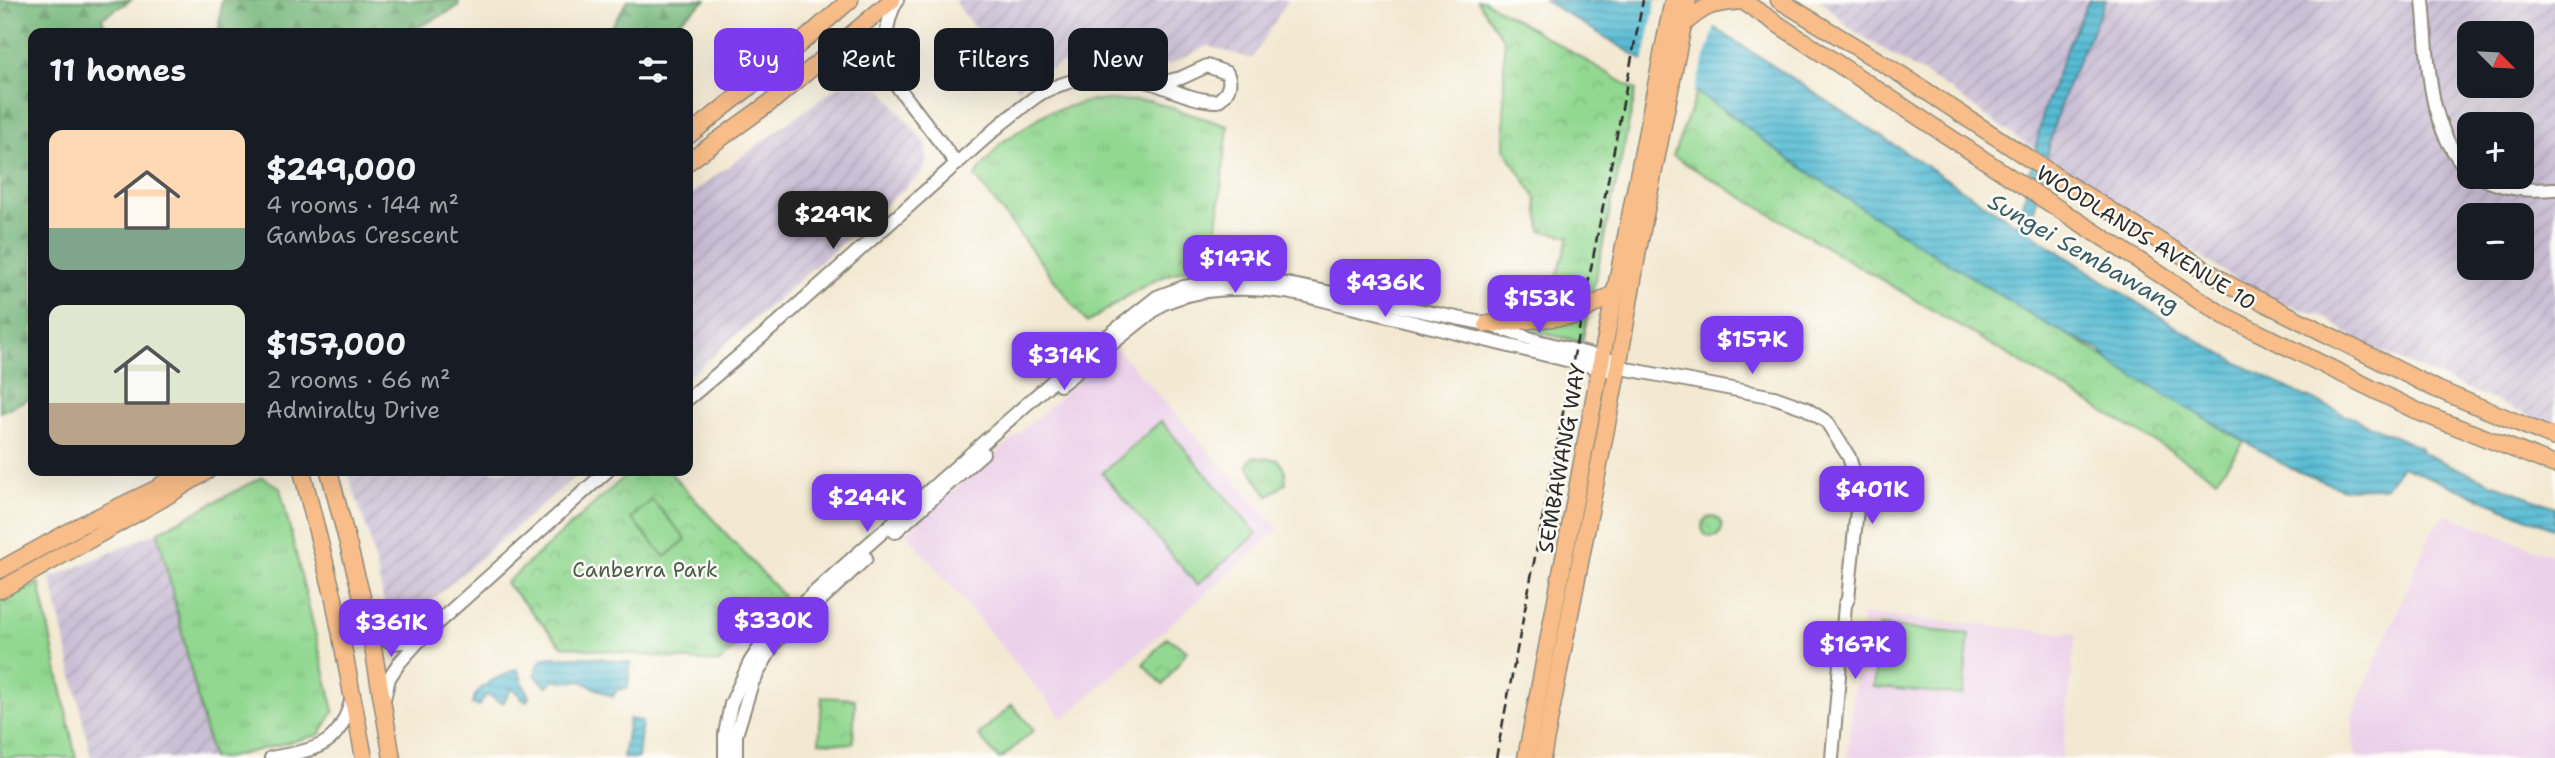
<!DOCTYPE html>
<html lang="en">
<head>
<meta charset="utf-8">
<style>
  :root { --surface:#171b24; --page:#20242c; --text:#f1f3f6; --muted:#9ea1a6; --accent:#7c3aed }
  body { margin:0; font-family:"Shantell Sans",sans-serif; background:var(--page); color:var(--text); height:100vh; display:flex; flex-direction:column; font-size:26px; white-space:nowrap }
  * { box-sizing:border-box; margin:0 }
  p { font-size:23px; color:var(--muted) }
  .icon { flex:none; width:38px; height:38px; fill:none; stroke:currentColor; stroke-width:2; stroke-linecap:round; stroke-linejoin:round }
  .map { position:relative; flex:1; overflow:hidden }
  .sheet { position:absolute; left:28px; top:28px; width:665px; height:448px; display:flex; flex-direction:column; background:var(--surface); border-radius:14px; box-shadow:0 7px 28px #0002 }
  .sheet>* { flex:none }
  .guide { position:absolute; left:714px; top:28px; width:665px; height:63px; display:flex; gap:14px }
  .needle { width:46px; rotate:114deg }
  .controls { position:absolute; left:2457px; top:21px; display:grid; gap:14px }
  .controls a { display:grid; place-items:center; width:77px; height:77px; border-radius:14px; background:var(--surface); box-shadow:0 7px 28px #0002; font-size:35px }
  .price { position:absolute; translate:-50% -60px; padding:0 16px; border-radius:14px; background:var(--accent); color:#fff; font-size:23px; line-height:46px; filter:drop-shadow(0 2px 4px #0008) }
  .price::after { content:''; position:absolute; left:50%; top:42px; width:21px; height:16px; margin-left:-10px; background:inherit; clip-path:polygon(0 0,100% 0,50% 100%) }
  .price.current { background:#222; color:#fff }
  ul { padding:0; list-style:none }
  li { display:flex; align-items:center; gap:21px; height:175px; padding:0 21px }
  li span { display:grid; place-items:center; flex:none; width:196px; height:140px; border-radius:14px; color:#555 }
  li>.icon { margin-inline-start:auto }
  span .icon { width:84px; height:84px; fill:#fffc; stroke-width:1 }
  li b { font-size:30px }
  h2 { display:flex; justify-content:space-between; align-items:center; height:84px; padding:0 21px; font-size:30px }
  .pill { padding:0 24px; border-radius:14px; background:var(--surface); box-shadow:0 7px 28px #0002; font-size:24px; line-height:63px }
  .pill.current { background:var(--accent); color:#fff }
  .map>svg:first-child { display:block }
</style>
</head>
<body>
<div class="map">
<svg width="2555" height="758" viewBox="0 0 2555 758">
  <defs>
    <pattern id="industrial-furrows" width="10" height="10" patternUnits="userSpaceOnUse" patternTransform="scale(1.75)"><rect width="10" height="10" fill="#cbbfd5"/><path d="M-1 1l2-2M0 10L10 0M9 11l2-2" fill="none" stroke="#aea4b7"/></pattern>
    <pattern id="grass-tufts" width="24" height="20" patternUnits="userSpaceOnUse" patternTransform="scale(1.75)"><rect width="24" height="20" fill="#92d891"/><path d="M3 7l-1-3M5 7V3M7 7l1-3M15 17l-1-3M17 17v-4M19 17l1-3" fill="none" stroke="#7eba7d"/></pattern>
    <pattern id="forest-firs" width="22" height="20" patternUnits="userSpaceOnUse" patternTransform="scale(1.75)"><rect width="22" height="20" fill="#75b87b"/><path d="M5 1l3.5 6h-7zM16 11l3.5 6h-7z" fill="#609665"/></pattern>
    <pattern id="park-crowns" width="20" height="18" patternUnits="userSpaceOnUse" patternTransform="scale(1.75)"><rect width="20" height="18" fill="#92d891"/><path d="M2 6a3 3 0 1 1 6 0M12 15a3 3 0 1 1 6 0" fill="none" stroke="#7eba7d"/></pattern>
    <pattern id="water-rules" width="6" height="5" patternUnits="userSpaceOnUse" patternTransform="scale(1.75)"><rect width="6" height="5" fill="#56bcd4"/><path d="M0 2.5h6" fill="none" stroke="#4799ac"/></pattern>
  </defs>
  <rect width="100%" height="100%" fill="#fdfcf7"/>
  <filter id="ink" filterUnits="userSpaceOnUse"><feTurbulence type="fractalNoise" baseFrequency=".0143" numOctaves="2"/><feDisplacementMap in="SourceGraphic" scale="14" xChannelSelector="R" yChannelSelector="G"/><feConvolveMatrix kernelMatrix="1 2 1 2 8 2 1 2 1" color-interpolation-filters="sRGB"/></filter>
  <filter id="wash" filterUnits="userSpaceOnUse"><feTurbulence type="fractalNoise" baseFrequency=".00686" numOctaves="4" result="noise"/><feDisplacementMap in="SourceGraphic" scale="28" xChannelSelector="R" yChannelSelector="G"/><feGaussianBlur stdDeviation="1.57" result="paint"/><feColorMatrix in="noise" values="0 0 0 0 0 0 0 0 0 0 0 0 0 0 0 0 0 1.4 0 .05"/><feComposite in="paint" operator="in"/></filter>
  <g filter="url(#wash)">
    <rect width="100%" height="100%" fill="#f3e9d2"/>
    <g fill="#ecd1ea">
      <path d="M1116,348L1279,529L1063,719L906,533Z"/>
      <path d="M2448,515L2555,557V758H2355L2352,717L2433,528Z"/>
      <path d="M1862,614L2076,634L2062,758H1847Z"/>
    </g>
    <g fill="url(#industrial-furrows)" fill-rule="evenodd">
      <path d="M954,0H1288L1252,59L1208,46L1168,65L1103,53L1058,65L1017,87Z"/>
      <path d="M1818,0H2555V427L2363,344L2323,316L2275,301L2229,275L2010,133L1949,89L1849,28L1825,3ZM2469,33H2522V86H2469ZM2469,124H2522V177H2469ZM2469,215H2522V268H2469Z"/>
      <path d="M852,83L882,89L926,145L927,158L923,172L688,377V196L838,86Z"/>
      <path d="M347,471H579L580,472L405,623L387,616L370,539Z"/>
      <path d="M158,532L212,758H91L51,578Z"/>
    </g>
    <g fill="url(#grass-tufts)" stroke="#5e825e" stroke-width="2">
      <path d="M1093,100L1150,101L1228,126L1213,264C1158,271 1132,293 1087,323L975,176L1001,143L1048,112Z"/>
      <path d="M262,477L280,488L334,711L319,735L226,758H212L158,532Z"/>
      <path d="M39,583L76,758H0V601Z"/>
    </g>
    <g fill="url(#forest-firs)" stroke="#507253" stroke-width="2">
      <path d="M0,0H131L102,18L108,33H33V397L0,412Z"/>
      <path d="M222,0H459L458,7L407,33H218Z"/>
      <path d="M628,0H706L674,25L668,33H607Z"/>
    </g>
    <g fill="url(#park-crowns)" stroke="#5e825e" stroke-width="2">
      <path d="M1477,0H1483L1636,90L1582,342L1513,327L1546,314L1569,236L1541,231L1536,198L1504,148V40Z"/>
      <path d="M1697,92L1892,228L2244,442L2217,479L1673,156Z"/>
      <path d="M1252,457L1278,460L1285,470L1286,483L1268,496L1247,465Z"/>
      <path d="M631,471H669L783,596L746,637L719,663L562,646L506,583Z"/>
      <circle cx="1712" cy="527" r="10"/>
      <path d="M1167,637L1187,651L1163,685L1143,664Z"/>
      <path d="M822,697L855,699L853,744L819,742Z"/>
    </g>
    <g fill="#92d891" stroke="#5e825e" stroke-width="2">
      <path d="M1161,421L1257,534L1197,585L1102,473Z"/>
      <path d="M652,500L686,539L665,557L631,518Z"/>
      <path d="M1879,626L1969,634L1963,695L1874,687Z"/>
      <path d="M1012,705L1034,730L1002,758H998L978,735Z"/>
    </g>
    <g fill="url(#water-rules)" stroke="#407480" stroke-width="2">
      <path d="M1544,0H1672L2017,225L2019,223L2044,109L2070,41L2089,0H2106L2068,84L2056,118L2029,232C2084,268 2139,305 2196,339C2267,382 2345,414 2421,448L2422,453L2492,483L2555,507V529L2402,466L2385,488L2343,489L2292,469L2114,365L2099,350L2048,325L1864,210L1773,148L1728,112Z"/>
      <path d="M552,657H592L630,663L628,688L617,690L613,697L581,681L565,682L554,680L547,687L536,676V669L542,659Z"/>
      <path d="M517,669L529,697L527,701L521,699L518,692L511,689L504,702L501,703L488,695L484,697L479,706L472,704C475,685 502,676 517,669Z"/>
      <path d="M629,719L642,721L638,758H623Z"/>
    </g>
    <path fill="#f3e9d2" d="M1656,0H1678L1716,24L1693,94L1643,63Z"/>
  </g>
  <g filter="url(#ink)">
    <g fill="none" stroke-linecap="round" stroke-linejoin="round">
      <g stroke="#8f8a7e" stroke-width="16">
        <g id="minor">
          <path d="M2423,0C2429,59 2425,126 2469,171"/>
          <path d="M816,65L838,61H857L887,73L957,164"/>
          <path d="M887,73C885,47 884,23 897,0"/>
          <path d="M2480,177C2505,190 2527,191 2555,189"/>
          <path d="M1060,385L1162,304C1206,284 1255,286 1302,295L1607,370"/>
          <path d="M688,399L772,328L1002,123C1016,113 1030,99 1045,91C1079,75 1120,71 1156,84C1175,91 1196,101 1217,101C1227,95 1233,84 1227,73L1207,66L1181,78L1156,84"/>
          <path d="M895,532L983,453"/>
          <path d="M370,625C385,645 397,647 420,636"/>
          <path d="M384,699L389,678L399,663L426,633L607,471"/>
          <path d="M271,758C315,749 338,749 351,701"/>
          <path d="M725,758V734L731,704L750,662L768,635L836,573L1071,365L1157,297L1184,287L1235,278H1257L1487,324L1538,341L1619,362L1627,369L1774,397L1805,408L1827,422L1849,457L1859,489L1848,599L1845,605L1832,758"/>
          <path d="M736,758V735L752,683L775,642L866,558"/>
        </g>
      </g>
      <g stroke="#8f8a7e" stroke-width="19">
        <g id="major">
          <path d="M1741,0L2045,200L2223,315L2421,413L2555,465"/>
          <path d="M1779,0L1900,74L2063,181L2235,288L2434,388L2555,438"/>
          <path d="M1684,24C1707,3 1713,4 1743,1"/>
          <path d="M688,136L758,80L850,0"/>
          <path d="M688,162L775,99L892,0"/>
          <path d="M1487,324L1574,316L1615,293"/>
          <path d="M302,471L334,599L364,758"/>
          <path d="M329,471L369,624L392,758"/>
          <path d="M0,570L81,525L156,489L181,471"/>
          <path d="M0,590L162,499L207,471"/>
          <path d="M1526,758L1602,357L1673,0"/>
          <path d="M1542,758L1619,362L1638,250L1688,0"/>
        </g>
      </g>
      <use href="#minor" stroke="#fff" stroke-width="12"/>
      <use href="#major" stroke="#f8bd88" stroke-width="16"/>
      <path stroke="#2b2b2b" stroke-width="2.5" stroke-dasharray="10 5" stroke-linecap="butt" d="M1496,758L1643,0"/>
    </g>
  </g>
  <g text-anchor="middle" stroke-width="5" stroke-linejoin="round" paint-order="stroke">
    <g font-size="21" fill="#2b2b2b" stroke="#fdfcf7">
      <text transform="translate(2146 238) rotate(32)" y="7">WOODLANDS AVENUE 10</text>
      <text transform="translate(1562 458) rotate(-80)" y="7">SEMBAWANG WAY</text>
    </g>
    <g font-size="21" fill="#4a5f4a" stroke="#fdfcf7">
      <text x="645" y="577">Canberra Park</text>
    </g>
    <g font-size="23" font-style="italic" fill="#3a5e66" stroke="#fdfcf7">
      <text transform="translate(2084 253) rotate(30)" y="8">Sungei Sembawang</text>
    </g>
  </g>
</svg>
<div class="controls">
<a><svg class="needle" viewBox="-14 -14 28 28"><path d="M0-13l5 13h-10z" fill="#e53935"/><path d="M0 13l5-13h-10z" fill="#9ea1a6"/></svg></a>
<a>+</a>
<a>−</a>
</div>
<b class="price current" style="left:833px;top:251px">$249K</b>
<b class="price" style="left:1235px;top:295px">$147K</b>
<b class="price" style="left:1385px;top:319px">$436K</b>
<b class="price" style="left:1539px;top:335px">$153K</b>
<b class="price" style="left:1752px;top:376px">$157K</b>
<b class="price" style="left:1064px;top:392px">$314K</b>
<b class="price" style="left:1872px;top:526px">$401K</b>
<b class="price" style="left:867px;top:534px">$244K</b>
<b class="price" style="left:773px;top:657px">$330K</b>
<b class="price" style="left:391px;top:659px">$361K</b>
<b class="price" style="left:1855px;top:681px">$167K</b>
<div class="guide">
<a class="pill current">Buy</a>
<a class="pill">Rent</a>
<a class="pill">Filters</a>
<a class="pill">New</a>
</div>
<section class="sheet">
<h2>11 homes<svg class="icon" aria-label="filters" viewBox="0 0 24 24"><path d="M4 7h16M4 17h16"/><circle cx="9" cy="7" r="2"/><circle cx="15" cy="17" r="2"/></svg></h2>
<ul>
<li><span style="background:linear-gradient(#ffd9b3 70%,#7fa58c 0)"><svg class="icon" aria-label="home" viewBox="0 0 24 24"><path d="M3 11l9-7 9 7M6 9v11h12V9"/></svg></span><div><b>$249,000</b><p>4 rooms · 144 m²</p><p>Gambas Crescent</p></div></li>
<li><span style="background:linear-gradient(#dfe7d0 70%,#b9a48a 0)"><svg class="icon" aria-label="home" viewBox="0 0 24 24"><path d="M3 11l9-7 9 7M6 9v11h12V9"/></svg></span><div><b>$157,000</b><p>2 rooms · 66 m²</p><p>Admiralty Drive</p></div></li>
</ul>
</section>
</div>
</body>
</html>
